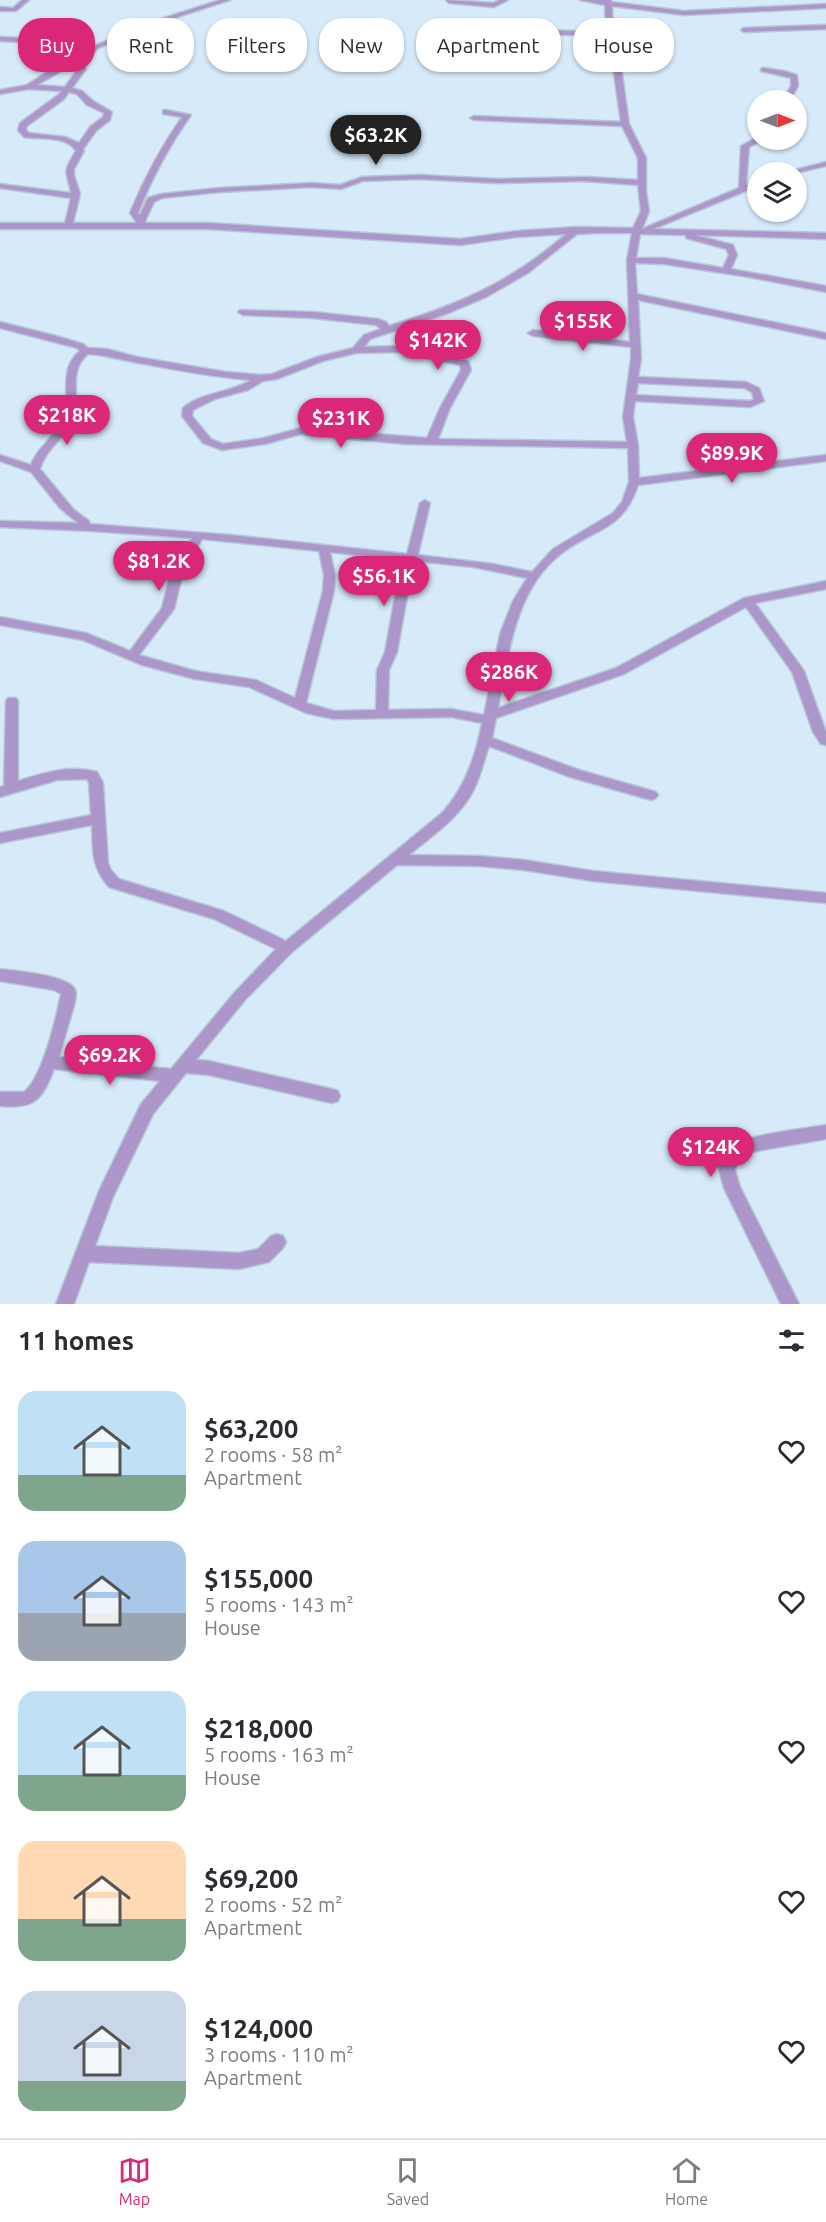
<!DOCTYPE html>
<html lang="en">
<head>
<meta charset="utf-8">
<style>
  :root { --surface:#fff; --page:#f7f7f7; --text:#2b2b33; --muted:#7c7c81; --line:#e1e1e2; --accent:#db2777 }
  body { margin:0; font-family:Ubuntu,sans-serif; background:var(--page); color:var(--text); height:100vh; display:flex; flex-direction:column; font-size:22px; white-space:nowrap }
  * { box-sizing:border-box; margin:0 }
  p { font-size:20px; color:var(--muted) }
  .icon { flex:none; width:33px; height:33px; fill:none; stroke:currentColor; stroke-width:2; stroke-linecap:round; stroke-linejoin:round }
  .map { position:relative; height:1304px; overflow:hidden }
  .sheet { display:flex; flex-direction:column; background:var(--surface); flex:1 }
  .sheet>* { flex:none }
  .hud { position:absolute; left:18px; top:18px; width:790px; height:54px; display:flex; gap:12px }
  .needle { width:39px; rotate:90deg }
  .buttons { position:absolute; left:747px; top:90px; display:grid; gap:12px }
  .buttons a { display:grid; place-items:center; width:60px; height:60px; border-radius:50%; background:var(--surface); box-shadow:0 2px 4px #0004; font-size:30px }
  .price { position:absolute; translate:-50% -51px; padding:0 14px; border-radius:21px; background:var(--accent); color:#fff; font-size:20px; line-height:39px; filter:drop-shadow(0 2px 3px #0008) }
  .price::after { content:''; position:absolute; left:50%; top:36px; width:18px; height:14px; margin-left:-9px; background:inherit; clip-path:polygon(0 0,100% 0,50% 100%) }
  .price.current { background:#222; color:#fff }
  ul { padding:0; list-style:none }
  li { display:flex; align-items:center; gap:18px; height:150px; padding:0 18px }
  li span { display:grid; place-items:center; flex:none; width:168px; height:120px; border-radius:18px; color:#555 }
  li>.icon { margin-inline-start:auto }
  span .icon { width:72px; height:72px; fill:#fffc; stroke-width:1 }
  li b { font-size:26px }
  h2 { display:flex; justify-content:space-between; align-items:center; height:72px; padding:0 18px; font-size:26px }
  .pill { padding:0 21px; border-radius:24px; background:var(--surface); box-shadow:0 2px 4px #0004; font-size:21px; line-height:54px }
  .pill.current { background:var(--accent); color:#fff }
  .dock { display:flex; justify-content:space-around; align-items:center; height:84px; border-top:2px solid var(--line); background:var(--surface); font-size:16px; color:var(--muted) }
  .dock a { display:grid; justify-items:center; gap:3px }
  .dock .current { color:var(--accent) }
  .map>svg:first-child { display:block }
</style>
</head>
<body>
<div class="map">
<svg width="826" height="1304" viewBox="0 0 826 1304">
  <rect width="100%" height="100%" fill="#d7eafa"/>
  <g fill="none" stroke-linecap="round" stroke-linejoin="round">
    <g stroke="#b6c8d8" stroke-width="3">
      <g id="minor">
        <path d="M22,0H29L16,11H0V7L13,8Z"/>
        <path d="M220,0H230L168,20L98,48L90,56L79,62L86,69L72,88L82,91L93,101L112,112L110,120L96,131L83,149L84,151L74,169V175L80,194L73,223H137L130,213C144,179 161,147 182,117L163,114V110H166L191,115C169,146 152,178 138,213L140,215L148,198L161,194L220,188L311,183L340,185L362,177L419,175L497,179L585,177L638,180V158L622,126L474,120L470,118L474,116L621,122L614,74L607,41L573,35L476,32L469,38L460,55H456L463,37L474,28L573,31L606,36L605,5L580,0H611V2L684,11L826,4V8L684,15L612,6L613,39L622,74L629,124L646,158V192L649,211L642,229L739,188L741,146L758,137V140L761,141L749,147L746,185L758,181V186L653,229L826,233V239L695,235L733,245L737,255L731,269L826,286V292L749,277L664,264L635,263L637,294L826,333V339L638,300L641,359L638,377L746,382L759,388L764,401L750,407L635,401L633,417L638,445L639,478L826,455V461L638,485C622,532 596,527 562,553C515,588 508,656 498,708L616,668L744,598L826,581V589L755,603L804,671L826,732V745L821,744L813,732L792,672L746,607L624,674L496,718L492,738L579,770L656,792L658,795L656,798L651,800L570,777L489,746C484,760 481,774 475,787C462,816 433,835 409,855L479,856L524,860L593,871L826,893V903L593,881L524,870L479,866L397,865L292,952L245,1000L196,1060L209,1061L332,1089L338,1091L340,1096L338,1101L332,1103L209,1075L186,1073L153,1114L113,1197L95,1246L239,1253L258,1249L271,1236L277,1234L283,1236L286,1242L283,1248L269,1262L239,1269L89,1262L74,1304H56L99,1191L141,1104L160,1081L54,1069C42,1100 35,1109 0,1106V1092H24C43,1077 56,1018 61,994L54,990L0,981V969C15,971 73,975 76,992C76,994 75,1001 75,1002L59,1057L171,1069L235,992L276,949L214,919L109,887C91,867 93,850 92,825L0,843V833L91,815L89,783L87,779L57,780L0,797V787L4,786L6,701L8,698H16L18,701V781C43,773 70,764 97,772L103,783L108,863L111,870L119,879L224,911L286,941L442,813C465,788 476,755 482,723L451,717L334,719L306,713L249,687L195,679L142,665L83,640L0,625V617L86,633L130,651L162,608L170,576L192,538L92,531L0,527V521L78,523L60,508L31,472L0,461V455L31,465C37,447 57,436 63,418C72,394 57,370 80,351L77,348L0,328V322L56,336L83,344L88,348L107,349L137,357L226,372L261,375L272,374L317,357L353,348L364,335L381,329L376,325L313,318L243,315L238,312L240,310L313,312L378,319L386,322L389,326C459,304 510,283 566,234L517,237L460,245L208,229H0V223H65L71,198L0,188V184L71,193C67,169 61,175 76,151C66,135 41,140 24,137L18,130L20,123L58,95L62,91L29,89L0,94V90L27,85L50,70L86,54L94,46L164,18ZM74,64L78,69L65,87L37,85ZM69,92L77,94L87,105L104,113L103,117L90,127L79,143L65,137L29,133L26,130L27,126L64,99ZM419,179L497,183L585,181L638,185L641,211L633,228L576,227L517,231L460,239L208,223H146L145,221L154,202L162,198L220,192L311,187L341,189L363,181ZM597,233H632L627,260L630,342L533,330L528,333L533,336L631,347V359L623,417L627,442L438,439L450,408L471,370L468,361L399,346L364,347L370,339L446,314L486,297L528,273L577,234ZM640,234L686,235V238L726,249L729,255L723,268L664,258H636ZM399,352L460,365L461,370L440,408L427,438L301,428L264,438L223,444L211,439L192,416L193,410L215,399L248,390L263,381L277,379L323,361L356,353ZM88,354C106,355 121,360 139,363C176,370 213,377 251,380C230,393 202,392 183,408L182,416L203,443L222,450L265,444L301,434L405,444L628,448L629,482L622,502L613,513L553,549L532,572L493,564L418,555L430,503L425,500L420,503L407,554L230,535L90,524L89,521L74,510L40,469C46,447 69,436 74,415C80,392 68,371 88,354ZM638,383L744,388L752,392L754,400L749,401L636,395ZM202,539L319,551L324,575L323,591L295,698L256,680L195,671L139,655L174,609L182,576ZM330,552L405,560L394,602L385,652L377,670L376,710L334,711L306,703L334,591L335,575ZM416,561L473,567L527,578L513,601L500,634L484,715L451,709L388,710L389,670L397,652L406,602Z"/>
        <path d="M446,0L493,3L500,0H508L494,7L449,3Z"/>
        <path d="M826,25V29L744,32L741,30L744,28Z"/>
        <path d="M0,37L20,38L23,40L20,42L0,41Z"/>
        <path d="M763,68L784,71L797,75L798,86L790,100H783L791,86V78L761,71V69Z"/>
        <path d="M826,162V166L796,173L787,172Z"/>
        <path d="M826,1125V1139L745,1153L737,1160L735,1170L740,1187L799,1304H781L724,1188C721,1177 715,1162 723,1152C735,1135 804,1129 826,1125Z"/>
      </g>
    </g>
    <use href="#minor" fill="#ad97ca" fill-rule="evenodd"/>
  </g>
</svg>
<div class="buttons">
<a><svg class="needle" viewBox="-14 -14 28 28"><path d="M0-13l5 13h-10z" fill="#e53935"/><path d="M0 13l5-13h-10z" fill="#7c7c81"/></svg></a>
<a><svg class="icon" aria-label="layers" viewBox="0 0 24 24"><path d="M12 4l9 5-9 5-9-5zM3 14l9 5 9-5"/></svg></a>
</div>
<b class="price current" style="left:376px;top:166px">$63.2K</b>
<b class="price" style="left:583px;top:352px">$155K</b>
<b class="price" style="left:438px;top:371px">$142K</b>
<b class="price" style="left:67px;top:446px">$218K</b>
<b class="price" style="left:341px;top:449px">$231K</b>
<b class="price" style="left:732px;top:484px">$89.9K</b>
<b class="price" style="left:159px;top:592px">$81.2K</b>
<b class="price" style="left:384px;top:607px">$56.1K</b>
<b class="price" style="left:509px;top:703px">$286K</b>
<b class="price" style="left:110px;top:1086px">$69.2K</b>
<b class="price" style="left:711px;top:1178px">$124K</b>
<div class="hud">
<a class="pill current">Buy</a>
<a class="pill">Rent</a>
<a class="pill">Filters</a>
<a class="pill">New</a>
<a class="pill">Apartment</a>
<a class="pill">House</a>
</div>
</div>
<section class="sheet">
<h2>11 homes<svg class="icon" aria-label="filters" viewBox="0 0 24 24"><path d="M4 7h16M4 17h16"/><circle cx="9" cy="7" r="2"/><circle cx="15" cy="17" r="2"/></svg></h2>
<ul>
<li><span style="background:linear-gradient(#bfe0f5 70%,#7fa58c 0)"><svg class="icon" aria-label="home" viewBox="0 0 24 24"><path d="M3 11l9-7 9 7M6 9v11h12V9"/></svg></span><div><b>$63,200</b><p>2 rooms · 58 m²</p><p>Apartment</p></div><svg class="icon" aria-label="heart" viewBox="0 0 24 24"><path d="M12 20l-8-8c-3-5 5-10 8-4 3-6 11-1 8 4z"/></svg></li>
<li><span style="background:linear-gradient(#a9c7e8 60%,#9aa5b1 0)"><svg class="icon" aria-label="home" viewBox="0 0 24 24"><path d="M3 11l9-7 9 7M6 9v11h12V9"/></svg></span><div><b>$155,000</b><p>5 rooms · 143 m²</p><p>House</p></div><svg class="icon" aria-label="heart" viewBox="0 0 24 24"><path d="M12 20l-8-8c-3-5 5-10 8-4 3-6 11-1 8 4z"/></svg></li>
<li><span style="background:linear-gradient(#bfe0f5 70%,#7fa58c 0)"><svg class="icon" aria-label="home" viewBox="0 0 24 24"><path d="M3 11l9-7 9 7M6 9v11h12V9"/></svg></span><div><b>$218,000</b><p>5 rooms · 163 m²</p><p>House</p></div><svg class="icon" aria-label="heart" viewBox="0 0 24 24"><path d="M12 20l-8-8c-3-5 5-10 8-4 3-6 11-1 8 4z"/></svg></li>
<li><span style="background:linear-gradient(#ffd9b3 65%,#7fa58c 0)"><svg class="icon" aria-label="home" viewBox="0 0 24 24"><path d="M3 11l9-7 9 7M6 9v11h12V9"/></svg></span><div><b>$69,200</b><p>2 rooms · 52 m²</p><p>Apartment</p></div><svg class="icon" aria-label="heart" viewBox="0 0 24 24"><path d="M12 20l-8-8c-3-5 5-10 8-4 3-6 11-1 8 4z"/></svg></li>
<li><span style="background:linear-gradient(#c9d6e8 75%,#7fa58c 0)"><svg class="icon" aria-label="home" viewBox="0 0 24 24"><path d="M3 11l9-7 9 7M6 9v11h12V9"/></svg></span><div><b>$124,000</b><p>3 rooms · 110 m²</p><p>Apartment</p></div><svg class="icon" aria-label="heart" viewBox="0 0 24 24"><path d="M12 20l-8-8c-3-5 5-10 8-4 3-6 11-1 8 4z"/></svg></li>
</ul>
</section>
<nav class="dock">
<a class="current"><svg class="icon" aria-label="map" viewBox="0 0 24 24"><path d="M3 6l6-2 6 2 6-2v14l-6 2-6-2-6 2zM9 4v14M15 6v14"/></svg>Map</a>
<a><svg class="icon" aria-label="saved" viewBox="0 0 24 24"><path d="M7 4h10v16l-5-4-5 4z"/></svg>Saved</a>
<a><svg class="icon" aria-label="home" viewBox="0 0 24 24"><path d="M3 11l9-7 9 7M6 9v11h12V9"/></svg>Home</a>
</nav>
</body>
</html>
